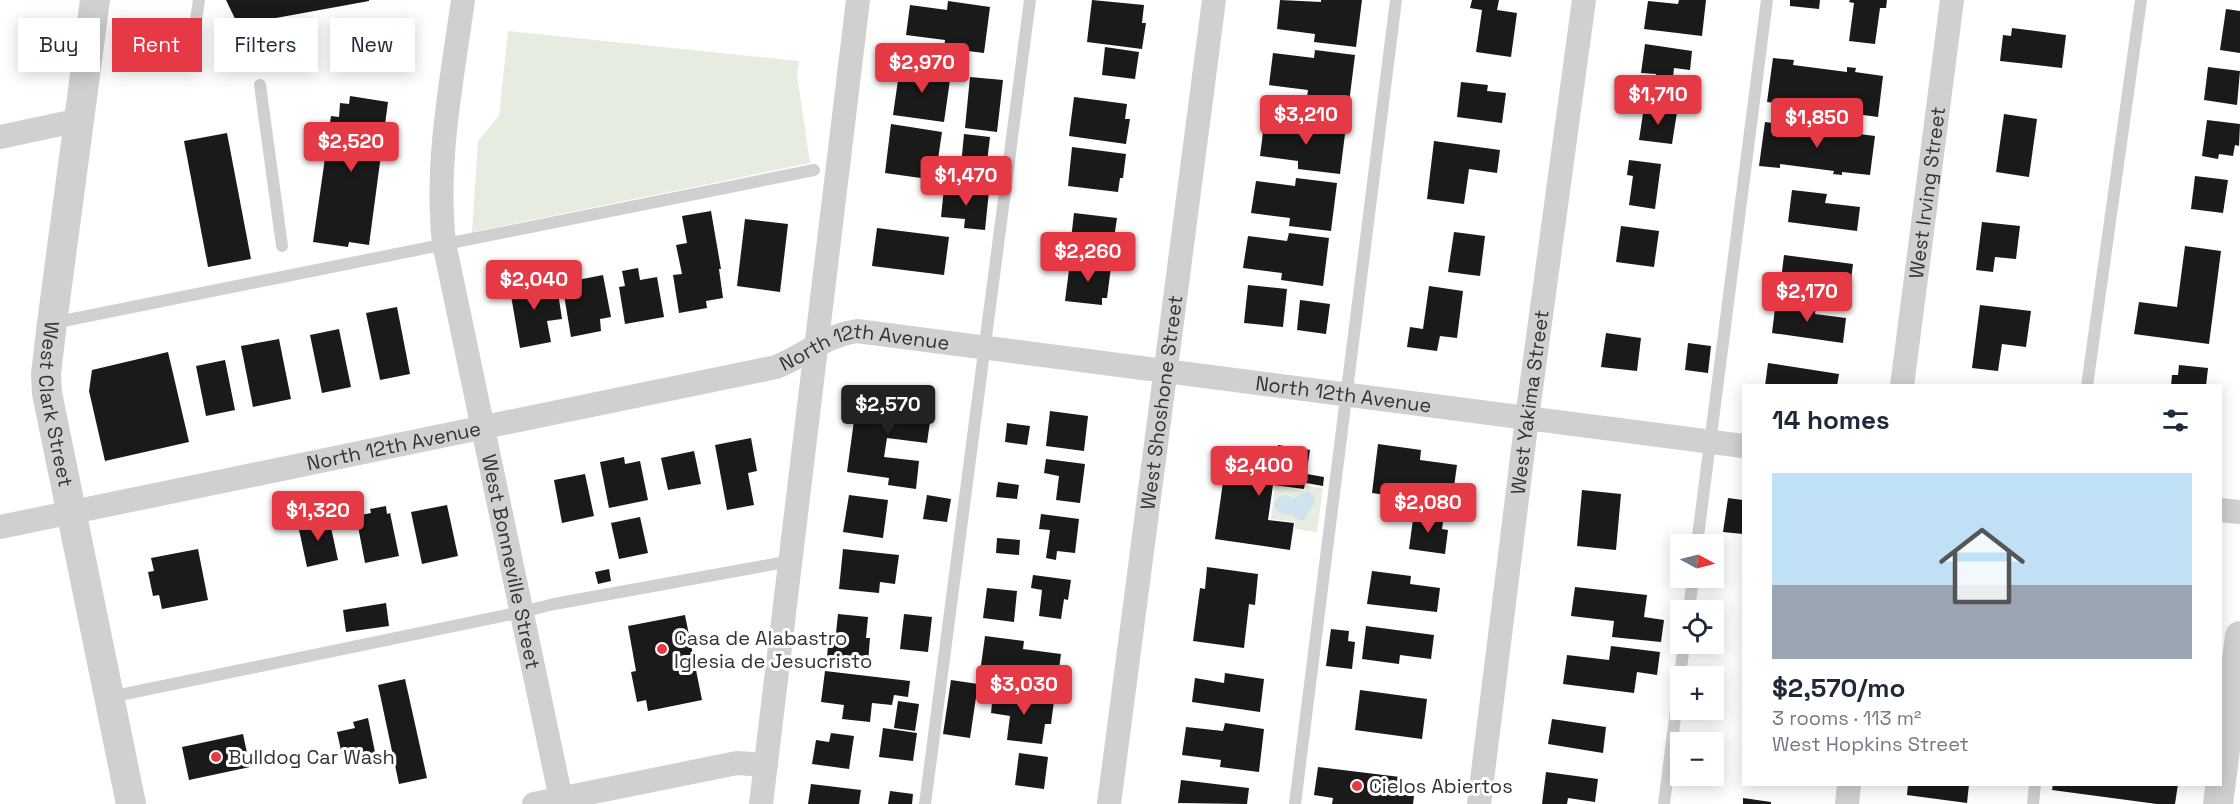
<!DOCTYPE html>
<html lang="en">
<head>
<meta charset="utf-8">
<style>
  :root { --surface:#fff; --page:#f2f2f3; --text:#1f2937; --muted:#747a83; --accent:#e63946 }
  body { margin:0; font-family:"Space Grotesk",sans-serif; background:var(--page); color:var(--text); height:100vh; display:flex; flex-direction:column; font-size:22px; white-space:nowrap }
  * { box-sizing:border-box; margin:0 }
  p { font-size:20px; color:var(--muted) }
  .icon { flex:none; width:33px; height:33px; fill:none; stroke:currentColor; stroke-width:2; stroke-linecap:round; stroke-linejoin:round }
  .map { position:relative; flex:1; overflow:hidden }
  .details { position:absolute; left:1742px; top:384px; width:480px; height:402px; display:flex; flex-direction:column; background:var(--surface); border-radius:0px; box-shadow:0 3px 15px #0003 }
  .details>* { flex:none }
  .banner { position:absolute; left:18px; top:18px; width:570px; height:54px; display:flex; gap:12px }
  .needle { width:39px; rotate:97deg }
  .tools { position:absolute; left:1670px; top:534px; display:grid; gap:12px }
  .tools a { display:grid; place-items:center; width:54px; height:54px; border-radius:0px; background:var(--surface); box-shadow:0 3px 15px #0003; font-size:30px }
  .price { position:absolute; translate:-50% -51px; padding:0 14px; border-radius:6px; background:var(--accent); color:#fff; font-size:20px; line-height:39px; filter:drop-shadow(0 2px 3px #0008) }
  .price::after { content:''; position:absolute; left:50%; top:36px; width:18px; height:14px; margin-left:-9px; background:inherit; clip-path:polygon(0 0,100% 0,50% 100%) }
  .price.active { background:#222; color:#fff }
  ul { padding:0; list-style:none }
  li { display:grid; align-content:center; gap:12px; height:318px; padding:0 30px }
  li span { display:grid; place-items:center; height:186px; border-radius:0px; color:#555 }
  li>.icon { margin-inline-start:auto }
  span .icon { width:108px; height:108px; fill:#fffc; stroke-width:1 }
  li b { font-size:26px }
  h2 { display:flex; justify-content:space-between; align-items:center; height:72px; padding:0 30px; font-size:26px }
  .tag { padding:0 21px; border-radius:0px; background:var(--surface); box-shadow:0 3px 15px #0003; font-size:21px; line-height:54px }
  .tag.active { background:var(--accent); color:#fff }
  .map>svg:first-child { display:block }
</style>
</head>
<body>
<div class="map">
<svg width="2240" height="804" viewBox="0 0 2240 804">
  <rect width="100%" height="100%" fill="#fff"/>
  <g fill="#e6ecdf">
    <path d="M508,31L799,61L797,75L810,163L472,232L478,141L499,116Z"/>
    <path d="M1275,486L1305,491L1306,486L1323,488L1317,532L1295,529V522L1271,519Z"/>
  </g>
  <path fill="#cfe2ee" d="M1309,491L1314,496V503L1304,520L1297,519L1291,514C1282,515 1278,514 1274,505L1279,497L1286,495L1294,498Z"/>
  <g fill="#1a1a1a">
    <path d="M226,0H369V1L238,25Z"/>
    <path d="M1092,0L1144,5L1142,23H1146L1142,49L1087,42Z"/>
    <path d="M1280,0L1321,2V0H1362L1356,47L1314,42L1315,34L1277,29Z"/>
    <path d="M1472,0H1499L1497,10L1517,13L1511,57L1476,52L1482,10L1470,8Z"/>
    <path d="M1679,0H1706L1702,36L1644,29L1648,1L1678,4Z"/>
    <path d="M1790,0H1820L1819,9L1790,6Z"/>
    <path d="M1850,0H1887L1886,8H1880L1875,44L1849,41L1854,3L1849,2Z"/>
    <path d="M948,1L990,7L984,53L944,48L945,40L906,35L910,5L947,10Z"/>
    <path d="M2226,9L2240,11V53L2220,50Z"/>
    <path d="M2012,28L2066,35L2062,68L2000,61L2003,35L2011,36Z"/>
    <path d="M1645,44L1692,51L1690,70L1674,68L1672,87L1655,85L1656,74L1641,73Z"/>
    <path d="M1105,47L1139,52L1135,79L1102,75Z"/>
    <path d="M1315,50L1355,55L1349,103L1307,97L1308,90L1269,85L1273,53L1314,58Z"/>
    <path d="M1773,58L1794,60L1793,65L1847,72V67L1856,68L1855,72L1883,76L1878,117L1767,102Z"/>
    <path d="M900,66L951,73L944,122L893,115Z"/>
    <path d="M2208,67L2240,71L2237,105L2204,100Z"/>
    <path d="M970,77L1003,80L997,132L965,128Z"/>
    <path d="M1461,82L1488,85L1487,91L1506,93L1502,123L1457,117Z"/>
    <path d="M350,96L388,102L369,245L349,242L348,247L313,242L331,116L339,117L340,103L349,104Z"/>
    <path d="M1074,97L1127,104L1125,119H1130L1126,144L1069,136Z"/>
    <path d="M1644,107L1677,112L1672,144L1639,140Z"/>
    <path d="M2004,114L2037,119L2029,177L1996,172Z"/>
    <path d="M2207,120L2240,124L2239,146L2235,145L2233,156L2219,154L2218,159L2202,156Z"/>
    <path d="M1305,121L1346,126L1340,174L1298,169V161L1260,156L1264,124L1304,129Z"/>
    <path d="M1765,122L1875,136L1870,175L1842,172V175L1833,174L1834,171L1780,164V168L1759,166Z"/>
    <path d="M891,124L942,132L935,180L885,173Z"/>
    <path d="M227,133L251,259L208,267L184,141Z"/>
    <path d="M964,134L990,137L985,179L960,176Z"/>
    <path d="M1434,141L1500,150L1497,173L1469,169L1464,204L1427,199Z"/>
    <path d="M1072,147L1126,154L1123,178H1120L1118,192L1068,186Z"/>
    <path d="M1629,160L1661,164L1655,209L1629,205L1633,176L1627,175Z"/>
    <path d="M2195,176L2228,180L2223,213L2191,209Z"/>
    <path d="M1296,178L1337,183L1331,231L1289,226L1290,218L1251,213L1256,181L1295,186Z"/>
    <path d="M944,188L989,191L985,230L964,228L965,219L941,217Z"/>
    <path d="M1792,190L1827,194L1825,203L1860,207L1857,231L1788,222Z"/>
    <path d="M711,211L721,269H719L723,298L706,301L707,308L679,313L673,275L682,274L676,245L687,243L682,216Z"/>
    <path d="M1074,213L1117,218L1113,245H1110L1109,252L1070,248Z"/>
    <path d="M745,219L788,224L780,292L737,286Z"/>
    <path d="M1982,222L2020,226L2016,259L1995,257L1993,272L1976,270Z"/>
    <path d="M1621,226L1659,231L1654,267L1616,262Z"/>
    <path d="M877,228L949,237L944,275L872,266Z"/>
    <path d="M1454,232L1485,236L1480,276L1448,272Z"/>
    <path d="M1289,233L1329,238L1323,286L1281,280L1282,273L1243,268L1248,236L1287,241Z"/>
    <path d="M2185,246L2221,251L2209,344L2134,334L2139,302L2177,307Z"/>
    <path d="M1784,255L1853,264L1850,288L1820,284L1818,293L1780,288Z"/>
    <path d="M1070,262L1111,267L1107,298H1102V305L1065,301Z"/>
    <path d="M638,268L640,280L657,277L664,317L625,324L619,287L625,286L622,271Z"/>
    <path d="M603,275L611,317L600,319L601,331L571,337L562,283Z"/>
    <path d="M538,279L540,289L557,286L562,319L547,321L551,342L520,348L509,284Z"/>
    <path d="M1248,285L1287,289L1283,327L1244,323Z"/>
    <path d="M1429,286L1463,291L1457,338L1440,336L1437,351L1407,347L1410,327L1423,329Z"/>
    <path d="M1300,300L1330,304L1326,334L1297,330Z"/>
    <path d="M1776,300L1816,305L1815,314L1846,318L1843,343L1772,333Z"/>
    <path d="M1980,305L2031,311L2026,347L2002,344L1998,371L1972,368Z"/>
    <path d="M397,307L410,374L380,380L366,313Z"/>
    <path d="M339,329L351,387L322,393L310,335Z"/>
    <path d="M1606,333L1641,338L1637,371L1601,367Z"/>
    <path d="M279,339L291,399L253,407L241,346Z"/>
    <path d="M1688,343L1711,346L1708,373L1685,370Z"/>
    <path d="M168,352L189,442L105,461L89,391L92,370Z"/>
    <path d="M225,360L235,410L206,416L196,366Z"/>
    <path d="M1768,363L1839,374L1837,386H1765Z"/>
    <path d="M2179,365L2208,368L2206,386H2171L2172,375H2178Z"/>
    <path d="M858,391L933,401L927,443L887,438L884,457L919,461L916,489L888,485L889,478L847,472Z"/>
    <path d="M1050,411L1088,416L1084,451L1046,446Z"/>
    <path d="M1007,423L1030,426L1027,445L1005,442Z"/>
    <path d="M751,438L757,471L748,473L754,505L727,510L715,445Z"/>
    <path d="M1378,444L1421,450L1420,460L1457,465L1453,494L1416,489L1414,499L1372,493Z"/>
    <path d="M1278,445L1310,450L1304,489L1273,485L1268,520L1294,523L1290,550L1215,539L1223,482L1229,483L1233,452L1276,458Z"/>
    <path d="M694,451L701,484L668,490L661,458Z"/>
    <path d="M624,457L625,464L640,461L648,500L609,508L600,462Z"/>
    <path d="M1046,459L1085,464L1080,503L1056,500L1059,476L1044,473Z"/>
    <path d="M585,474L594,516L562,523L554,480Z"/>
    <path d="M1307,474L1324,477L1323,486L1306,483Z"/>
    <path d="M998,482L1019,485L1017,499L996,497Z"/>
    <path d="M1582,490L1621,494L1616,550L1577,546Z"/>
    <path d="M849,495L888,500L883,538L843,532Z"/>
    <path d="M927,495L951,499L947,522L923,519Z"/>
    <path d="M1728,498L1743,500V534L1723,532Z"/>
    <path d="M447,505L458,556L422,564L411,512Z"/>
    <path d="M386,506L387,514L390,513L399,556L365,563L356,516L371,513L370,509Z"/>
    <path d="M1414,512L1444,516L1442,529L1448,530L1445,554L1409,549Z"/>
    <path d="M1041,514L1079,519L1075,553L1057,551L1056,560L1046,558L1050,530L1039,529Z"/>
    <path d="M640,517L648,553L619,559L611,523Z"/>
    <path d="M329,518L338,560L307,567L298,525Z"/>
    <path d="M997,538L1020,540L1019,555L996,553Z"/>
    <path d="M198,549L208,600L162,609L159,595L153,596L148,572L154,571L151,558Z"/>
    <path d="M843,549L899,555L895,584L880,582L879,593L839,589Z"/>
    <path d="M1207,567L1258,574L1255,605L1249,604L1244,648L1193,641L1200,588L1205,589Z"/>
    <path d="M609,569L611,581L598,584L595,572Z"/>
    <path d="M1372,571L1411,576L1410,584L1440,588L1437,612L1367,604Z"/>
    <path d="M1033,575L1071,580L1068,600L1064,599L1061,619L1039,616L1042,590L1031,588Z"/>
    <path d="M1575,587L1647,595L1644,617L1664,620L1661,642L1612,637L1614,621L1571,616Z"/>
    <path d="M987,588L1017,591L1014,622L983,618Z"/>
    <path d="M386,603L389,626L346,632L343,610Z"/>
    <path d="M838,614L868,617L866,638H870L868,663L827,658L829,632L836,633Z"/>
    <path d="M904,614L932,617L928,652L900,649Z"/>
    <path d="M685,615L702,700L648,711L646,700L637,702L631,672L636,671L628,626Z"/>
    <path d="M1366,626L1434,635L1431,659L1400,655L1399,664L1362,659Z"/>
    <path d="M1331,629L1349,631L1348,641L1355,642L1352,669L1326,666Z"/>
    <path d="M985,636L1024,641L1023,649L1061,654L1057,683L1019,678L1018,686L979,680Z"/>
    <path d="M1611,646L1660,652L1657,675L1637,672L1634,693L1563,684L1567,655L1609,660Z"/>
    <path d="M825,671L910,681L908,697L894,695L892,705L872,703L870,722L842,719L844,705L821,702Z"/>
    <path d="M1225,673L1264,679L1260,712L1192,702L1195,678L1224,683Z"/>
    <path d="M405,679L427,778L399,784L378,685Z"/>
    <path d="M951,680L978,684L970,738L943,734Z"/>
    <path d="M1360,690L1427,699L1422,739L1355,730Z"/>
    <path d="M993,693L1054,701L1051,724H1045L1042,744L1007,740L1010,716L991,713Z"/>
    <path d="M898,701L919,704L915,731L894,728Z"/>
    <path d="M368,718L376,757L344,764L337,732L355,728L353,722Z"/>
    <path d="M1552,719L1606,727L1603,753L1548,744Z"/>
    <path d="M1225,723L1264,729L1259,772L1220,767L1221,760L1182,755L1186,727L1223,731Z"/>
    <path d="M883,728L917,733L913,761L879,757Z"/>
    <path d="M831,733L854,736L849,769L812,764L816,740L829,742Z"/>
    <path d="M243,734L250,767L189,780L182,747Z"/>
    <path d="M1019,753L1048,757L1044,789L1015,785Z"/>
    <path d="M1318,767L1400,777L1398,794L1414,796L1413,804H1332L1333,798L1314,795Z"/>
    <path d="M1546,772L1598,779L1595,802L1568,798L1567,804H1542Z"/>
    <path d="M1181,780L1249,788L1247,804L1178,803Z"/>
    <path d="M811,784L861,790L859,804H808Z"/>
    <path d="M1908,784H1969L1967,803L1907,795Z"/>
    <path d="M2053,784H2178L2175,804H2157L2052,790Z"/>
    <path d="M890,791L913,794L912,804H888Z"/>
    <path d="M1743,798L1771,802V804H1743Z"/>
  </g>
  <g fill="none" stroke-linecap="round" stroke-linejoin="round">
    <g stroke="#d0d0d0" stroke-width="12">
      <path d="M167,56L188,44L195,27L199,0"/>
      <path d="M260,85L282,246"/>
      <path d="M53,323L814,170"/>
      <path d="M2087,386L2141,0"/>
      <path d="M1697,544L1767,0"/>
      <path d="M1689,610L1693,578"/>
      <path d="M1680,676L1684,644"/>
      <path d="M110,697L522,612L554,604L791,561"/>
      <path d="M925,804L1030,0"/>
      <path d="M1295,804L1396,0"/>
      <path d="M1664,804L1680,678"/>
      <path d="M2033,804L2035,784"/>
    </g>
    <g stroke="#d0d0d0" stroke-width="24">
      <path id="s1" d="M463,0C452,80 435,162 444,243L562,804"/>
      <path d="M0,137L80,120"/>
      <path id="s2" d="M1902,386L1952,0"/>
      <path d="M2220,510L2240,512"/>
      <path id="s3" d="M0,527L776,367C807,355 823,336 857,331L1743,446"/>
      <path d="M534,804L737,763L766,765"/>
      <path d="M761,804L858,0"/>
      <path id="s4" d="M1109,804L1214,0"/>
      <path id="s5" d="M1479,804L1527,418L1584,0"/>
      <path d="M1847,804L1849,784"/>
    </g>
    <g stroke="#d0d0d0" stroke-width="30">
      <path id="s6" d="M95,0L52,323L46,374L47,393L131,804"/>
      <path d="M2218,804L2240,636"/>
    </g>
  </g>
  <g fill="#e63946" stroke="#fff" stroke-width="2">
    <circle cx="662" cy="649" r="6"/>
    <circle cx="216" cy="757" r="6"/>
    <circle cx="1357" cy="786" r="6"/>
  </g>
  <g text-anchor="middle" stroke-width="6" stroke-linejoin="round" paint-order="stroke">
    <g font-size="20" fill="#333" stroke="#fff">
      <text dy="7" stroke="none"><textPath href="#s2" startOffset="195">West Irving Street</textPath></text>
      <text dy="7" stroke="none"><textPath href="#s3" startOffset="886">North 12th Avenue</textPath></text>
      <text dy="7" stroke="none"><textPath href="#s3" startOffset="1372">North 12th Avenue</textPath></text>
      <text dy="7" stroke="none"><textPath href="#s4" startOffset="405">West Shoshone Street</textPath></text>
      <text dy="7" stroke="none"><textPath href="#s5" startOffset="405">West Yakima Street</textPath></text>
      <text dy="7" stroke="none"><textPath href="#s6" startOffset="408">West Clark Street</textPath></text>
      <text dy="7" stroke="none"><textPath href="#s3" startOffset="402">North 12th Avenue</textPath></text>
      <text dy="7" stroke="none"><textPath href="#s1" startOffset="570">West Bonneville Street</textPath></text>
    </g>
    <g font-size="20" fill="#333" stroke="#fff" text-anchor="start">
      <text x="674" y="645">Casa de Alabastro<tspan x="674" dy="23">Iglesia de Jesucristo</tspan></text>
      <text x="228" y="764">Bulldog Car Wash</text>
      <text x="1369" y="793">Cielos Abiertos</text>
    </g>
  </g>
</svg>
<div class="tools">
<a><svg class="needle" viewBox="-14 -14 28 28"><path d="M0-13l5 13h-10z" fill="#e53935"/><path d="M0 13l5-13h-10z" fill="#747a83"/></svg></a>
<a><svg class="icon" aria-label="locate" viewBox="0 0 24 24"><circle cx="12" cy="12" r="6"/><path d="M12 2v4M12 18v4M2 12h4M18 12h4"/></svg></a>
<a>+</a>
<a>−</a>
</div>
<b class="price" style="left:922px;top:94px">$2,970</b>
<b class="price" style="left:1658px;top:126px">$1,710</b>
<b class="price" style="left:1306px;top:146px">$3,210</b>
<b class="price" style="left:1817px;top:149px">$1,850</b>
<b class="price" style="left:351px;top:173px">$2,520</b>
<b class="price" style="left:966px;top:207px">$1,470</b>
<b class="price" style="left:1088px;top:283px">$2,260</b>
<b class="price" style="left:534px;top:311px">$2,040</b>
<b class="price" style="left:1807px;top:323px">$2,170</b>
<b class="price active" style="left:888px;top:436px">$2,570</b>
<b class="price" style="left:1259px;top:497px">$2,400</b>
<b class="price" style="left:1428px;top:534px">$2,080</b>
<b class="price" style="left:318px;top:542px">$1,320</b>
<b class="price" style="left:1024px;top:716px">$3,030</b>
<div class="banner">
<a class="tag">Buy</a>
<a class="tag active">Rent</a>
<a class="tag">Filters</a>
<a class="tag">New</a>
</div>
<section class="details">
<h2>14 homes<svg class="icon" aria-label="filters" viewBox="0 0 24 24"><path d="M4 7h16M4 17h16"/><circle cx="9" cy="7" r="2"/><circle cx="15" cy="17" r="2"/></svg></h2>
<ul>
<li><span style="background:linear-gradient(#bfe0f5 60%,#9aa5b1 0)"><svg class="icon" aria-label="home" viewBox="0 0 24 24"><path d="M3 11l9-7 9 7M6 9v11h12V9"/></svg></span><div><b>$2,570/mo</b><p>3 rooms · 113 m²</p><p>West Hopkins Street</p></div></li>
</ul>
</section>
</div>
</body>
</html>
